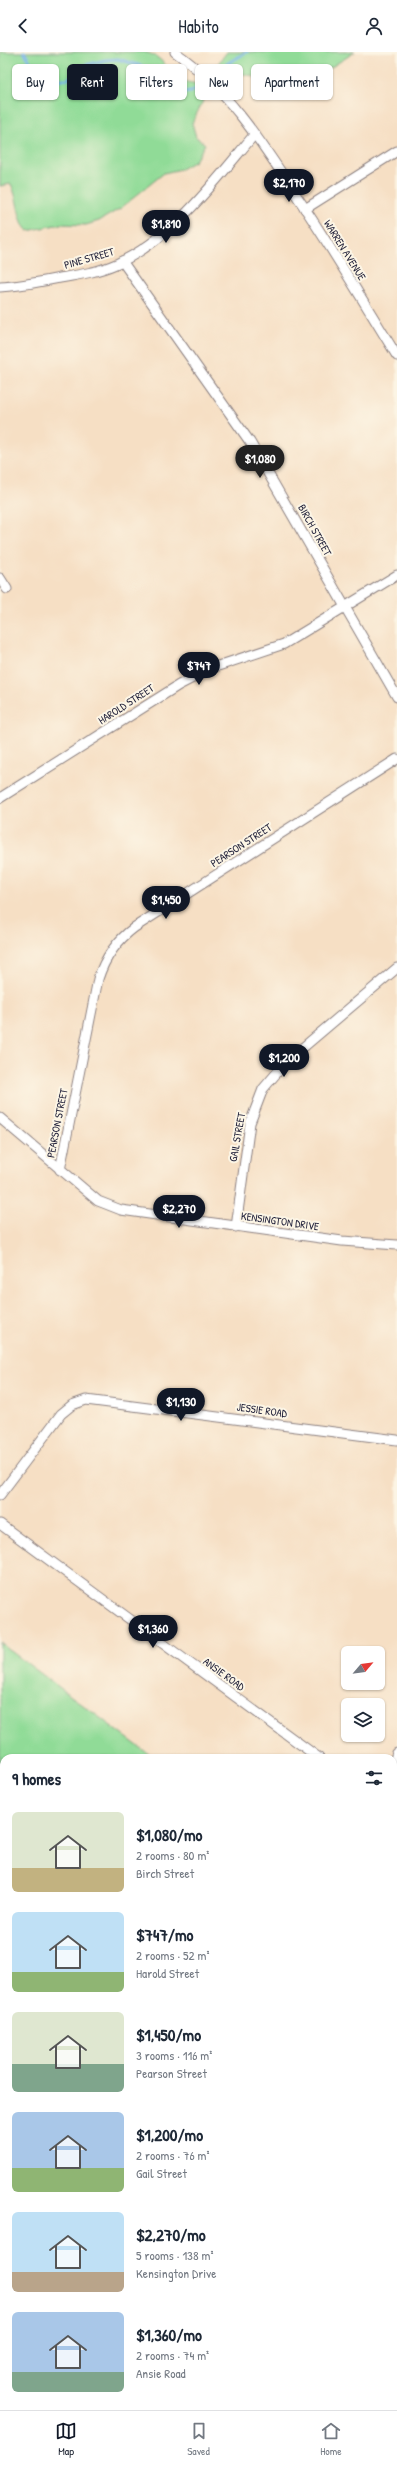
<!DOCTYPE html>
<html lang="en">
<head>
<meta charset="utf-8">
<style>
  :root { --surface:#fff; --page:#f6f6f7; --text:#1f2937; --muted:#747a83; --line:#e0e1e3; --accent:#111827 }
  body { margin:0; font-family:"Patrick Hand",sans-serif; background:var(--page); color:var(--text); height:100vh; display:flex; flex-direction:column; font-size:15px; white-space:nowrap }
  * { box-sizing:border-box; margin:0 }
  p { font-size:13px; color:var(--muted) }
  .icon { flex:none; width:22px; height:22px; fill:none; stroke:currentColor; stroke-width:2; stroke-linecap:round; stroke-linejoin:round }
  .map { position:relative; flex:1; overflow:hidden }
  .drawer { position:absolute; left:0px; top:1702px; width:397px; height:656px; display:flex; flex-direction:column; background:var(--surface); border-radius:12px 12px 0 0; box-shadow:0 1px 3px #0004 }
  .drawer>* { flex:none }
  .top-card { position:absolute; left:12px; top:12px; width:373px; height:36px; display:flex; gap:8px }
  .needle { width:26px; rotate:61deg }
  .controls { position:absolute; left:341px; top:1594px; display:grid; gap:8px }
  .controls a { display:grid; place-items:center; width:44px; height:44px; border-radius:6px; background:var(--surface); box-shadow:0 1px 3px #0004; font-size:20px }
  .price { position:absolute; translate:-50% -34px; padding:0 9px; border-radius:14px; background:var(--accent); color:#fff; font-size:13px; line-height:26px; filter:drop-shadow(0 1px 2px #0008) }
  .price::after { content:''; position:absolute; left:50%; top:24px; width:12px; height:9px; margin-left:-6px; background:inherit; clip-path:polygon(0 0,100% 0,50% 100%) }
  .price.active { background:#222; color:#fff }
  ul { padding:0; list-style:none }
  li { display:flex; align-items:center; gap:12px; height:100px; padding:0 12px }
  li span { display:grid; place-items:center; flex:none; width:112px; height:80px; border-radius:6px; color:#555 }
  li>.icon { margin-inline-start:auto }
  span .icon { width:48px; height:48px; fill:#fffc; stroke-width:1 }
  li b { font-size:17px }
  h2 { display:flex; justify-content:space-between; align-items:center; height:48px; padding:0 12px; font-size:17px }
  .chip { padding:0 14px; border-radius:6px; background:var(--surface); box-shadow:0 1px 3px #0004; font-size:14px; line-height:36px }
  .chip.active { background:var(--accent); color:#fff }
  header { display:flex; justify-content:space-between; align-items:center; height:52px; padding:0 12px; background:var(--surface); font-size:18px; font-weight:600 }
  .dock { display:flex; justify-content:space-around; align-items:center; height:56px; border-top:1px solid var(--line); background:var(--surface); font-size:11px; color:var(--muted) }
  .dock a { display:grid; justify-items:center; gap:2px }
  .dock .active { color:var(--accent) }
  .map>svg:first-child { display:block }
</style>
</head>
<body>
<header><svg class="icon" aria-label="back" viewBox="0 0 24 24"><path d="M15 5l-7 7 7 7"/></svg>Habito<svg class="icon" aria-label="person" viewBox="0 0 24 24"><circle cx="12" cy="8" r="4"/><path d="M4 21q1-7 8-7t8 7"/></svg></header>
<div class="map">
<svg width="397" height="2358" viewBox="0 0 397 2358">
  <rect width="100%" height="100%" fill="#fcf5e5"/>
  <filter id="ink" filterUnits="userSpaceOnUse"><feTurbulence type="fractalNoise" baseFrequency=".025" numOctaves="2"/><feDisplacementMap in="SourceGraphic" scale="8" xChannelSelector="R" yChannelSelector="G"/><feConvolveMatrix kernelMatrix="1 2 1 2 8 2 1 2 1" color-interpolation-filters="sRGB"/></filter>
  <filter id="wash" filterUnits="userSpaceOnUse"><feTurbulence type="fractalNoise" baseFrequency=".012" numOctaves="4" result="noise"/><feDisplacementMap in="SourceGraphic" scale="16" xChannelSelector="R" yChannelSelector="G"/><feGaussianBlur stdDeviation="0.9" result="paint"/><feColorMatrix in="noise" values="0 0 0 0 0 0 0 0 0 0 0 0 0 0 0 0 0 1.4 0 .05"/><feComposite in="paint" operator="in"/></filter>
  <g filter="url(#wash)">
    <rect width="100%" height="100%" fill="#f6dfc4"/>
    <g fill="#90db97" stroke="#597e69">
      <path d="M0,0H144C162,3 166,17 179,27C187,32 196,29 203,36V49L192,71L196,85L205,92L195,109L181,117L164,121L121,156L99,169L86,173L60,172L28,179C18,171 18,145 11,132L0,134Z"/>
      <path d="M227,0H355L308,30L288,36L266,38L253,24L243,22L222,24L216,14Z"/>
      <path d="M0,1591L154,1706H4V1731L0,1728Z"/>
      <path d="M393,1884L397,1887V2022L393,2019Z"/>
    </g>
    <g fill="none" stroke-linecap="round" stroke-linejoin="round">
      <g stroke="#76b3e9" stroke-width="3">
        <path d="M24,0L40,25L47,28L68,27L82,14L105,8L118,7L151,17L159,21L172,36L180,41L191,40L199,35"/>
        <path d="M218,20L228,11L247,0"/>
      </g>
    </g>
  </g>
  <g filter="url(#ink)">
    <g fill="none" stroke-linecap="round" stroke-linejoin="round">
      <g stroke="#8c8080" stroke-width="11">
        <g id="minor">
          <path d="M175,0C225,35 261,89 294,140C330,193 363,249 397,304"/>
          <path d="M305,157L397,99"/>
          <path d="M122,209L250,390L397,645"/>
          <path d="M0,235C21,234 40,230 60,226C78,223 98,220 116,212C173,187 215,129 254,83"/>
          <path d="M0,526L7,537"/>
          <path d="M0,746L179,633L212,616L284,592L397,523"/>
          <path d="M0,1066L98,1149L121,1158L342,1189L397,1193"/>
          <path d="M60,1118L98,927C105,905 116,889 135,875L397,707"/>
          <path d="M236,1175L250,1071L263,1037L287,1009L397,916"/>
          <path d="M0,1443L61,1362L72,1353L86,1348L397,1388"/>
          <path d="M0,1472L319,1706"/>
          <path d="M393,1712L397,1701"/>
          <path d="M393,1752L397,1754"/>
          <path d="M0,1849L4,1852"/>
          <path d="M393,2111L397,2112"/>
          <path d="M0,2123L4,2126"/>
          <path d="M171,2358V2354"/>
        </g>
      </g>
      <g stroke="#8c8080" stroke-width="14">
        <g id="secondary">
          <path d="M393,2279L397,2267"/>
          <path d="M365,2358L367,2354"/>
        </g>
      </g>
      <use href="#minor" stroke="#fff" stroke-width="9"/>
      <use href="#secondary" stroke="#fff" stroke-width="12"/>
    </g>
  </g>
  <g text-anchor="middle" stroke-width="4" stroke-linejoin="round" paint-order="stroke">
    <g font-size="11" fill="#22223b" stroke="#fcf5e5">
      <text transform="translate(345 198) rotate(58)" y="4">WARREN AVENUE</text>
      <text transform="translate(89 206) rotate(-16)" y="4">PINE STREET</text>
      <text transform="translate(315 478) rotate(61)" y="4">BIRCH STREET</text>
      <text transform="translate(126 652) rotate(-33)" y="4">HAROLD STREET</text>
      <text transform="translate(241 793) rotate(-33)" y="4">PEARSON STREET</text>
      <text transform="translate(57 1071) rotate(-79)" y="4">PEARSON STREET</text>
      <text transform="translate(237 1085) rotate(-80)" y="4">GAIL STREET</text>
      <text transform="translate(280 1169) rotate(8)" y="4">KENSINGTON DRIVE</text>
      <text transform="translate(262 1358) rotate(8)" y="4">JESSIE ROAD</text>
      <text transform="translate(224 1622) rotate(36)" y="4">ANSIE ROAD</text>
    </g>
  </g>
</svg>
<div class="controls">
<a><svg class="needle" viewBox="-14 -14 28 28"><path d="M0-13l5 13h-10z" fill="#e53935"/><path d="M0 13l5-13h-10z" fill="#747a83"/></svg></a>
<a><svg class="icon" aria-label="layers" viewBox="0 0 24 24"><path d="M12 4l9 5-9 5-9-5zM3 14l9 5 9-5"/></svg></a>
</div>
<b class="price" style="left:289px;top:151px">$2,170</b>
<b class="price" style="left:166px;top:192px">$1,810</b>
<b class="price active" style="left:260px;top:427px">$1,080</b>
<b class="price" style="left:199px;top:634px">$747</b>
<b class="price" style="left:166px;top:868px">$1,450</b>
<b class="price" style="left:284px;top:1026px">$1,200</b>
<b class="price" style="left:179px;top:1177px">$2,270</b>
<b class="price" style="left:181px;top:1370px">$1,130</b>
<b class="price" style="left:153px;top:1597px">$1,360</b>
<div class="top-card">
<a class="chip">Buy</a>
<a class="chip active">Rent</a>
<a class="chip">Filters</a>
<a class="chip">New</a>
<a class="chip">Apartment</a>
</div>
<section class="drawer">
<h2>9 homes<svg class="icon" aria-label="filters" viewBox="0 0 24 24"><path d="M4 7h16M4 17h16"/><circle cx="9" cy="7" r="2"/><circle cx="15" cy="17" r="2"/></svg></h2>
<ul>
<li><span style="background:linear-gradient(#dfe7d0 70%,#c2b280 0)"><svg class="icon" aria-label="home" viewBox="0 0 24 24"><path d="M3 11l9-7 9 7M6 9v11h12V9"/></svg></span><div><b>$1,080/mo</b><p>2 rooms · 80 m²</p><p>Birch Street</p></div></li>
<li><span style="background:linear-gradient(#bfe0f5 75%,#8fb573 0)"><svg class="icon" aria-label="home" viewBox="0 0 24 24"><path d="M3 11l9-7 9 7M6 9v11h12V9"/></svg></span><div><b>$747/mo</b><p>2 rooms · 52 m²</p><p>Harold Street</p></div></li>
<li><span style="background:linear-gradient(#dfe7d0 65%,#7fa58c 0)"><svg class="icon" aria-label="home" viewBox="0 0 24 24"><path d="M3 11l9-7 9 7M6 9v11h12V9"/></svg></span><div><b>$1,450/mo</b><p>3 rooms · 116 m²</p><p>Pearson Street</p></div></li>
<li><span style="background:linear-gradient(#a9c7e8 70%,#8fb573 0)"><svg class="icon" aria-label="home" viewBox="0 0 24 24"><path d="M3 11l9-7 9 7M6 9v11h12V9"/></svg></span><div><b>$1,200/mo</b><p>2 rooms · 76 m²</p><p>Gail Street</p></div></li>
<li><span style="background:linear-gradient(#bfe0f5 75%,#b9a48a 0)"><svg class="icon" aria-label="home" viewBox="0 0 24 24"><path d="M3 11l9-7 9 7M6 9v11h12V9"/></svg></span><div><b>$2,270/mo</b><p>5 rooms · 138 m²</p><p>Kensington Drive</p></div></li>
<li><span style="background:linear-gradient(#a9c7e8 75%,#7fa58c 0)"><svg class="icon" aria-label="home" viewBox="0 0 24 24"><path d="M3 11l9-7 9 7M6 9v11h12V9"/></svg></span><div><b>$1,360/mo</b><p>2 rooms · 74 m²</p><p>Ansie Road</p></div></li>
</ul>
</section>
</div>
<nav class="dock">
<a class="active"><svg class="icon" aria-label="map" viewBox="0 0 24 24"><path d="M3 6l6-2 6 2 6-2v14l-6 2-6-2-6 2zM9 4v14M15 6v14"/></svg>Map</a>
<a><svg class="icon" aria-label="saved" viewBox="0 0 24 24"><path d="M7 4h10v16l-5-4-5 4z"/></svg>Saved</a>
<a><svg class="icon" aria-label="home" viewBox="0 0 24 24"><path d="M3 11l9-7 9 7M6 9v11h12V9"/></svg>Home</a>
</nav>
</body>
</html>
